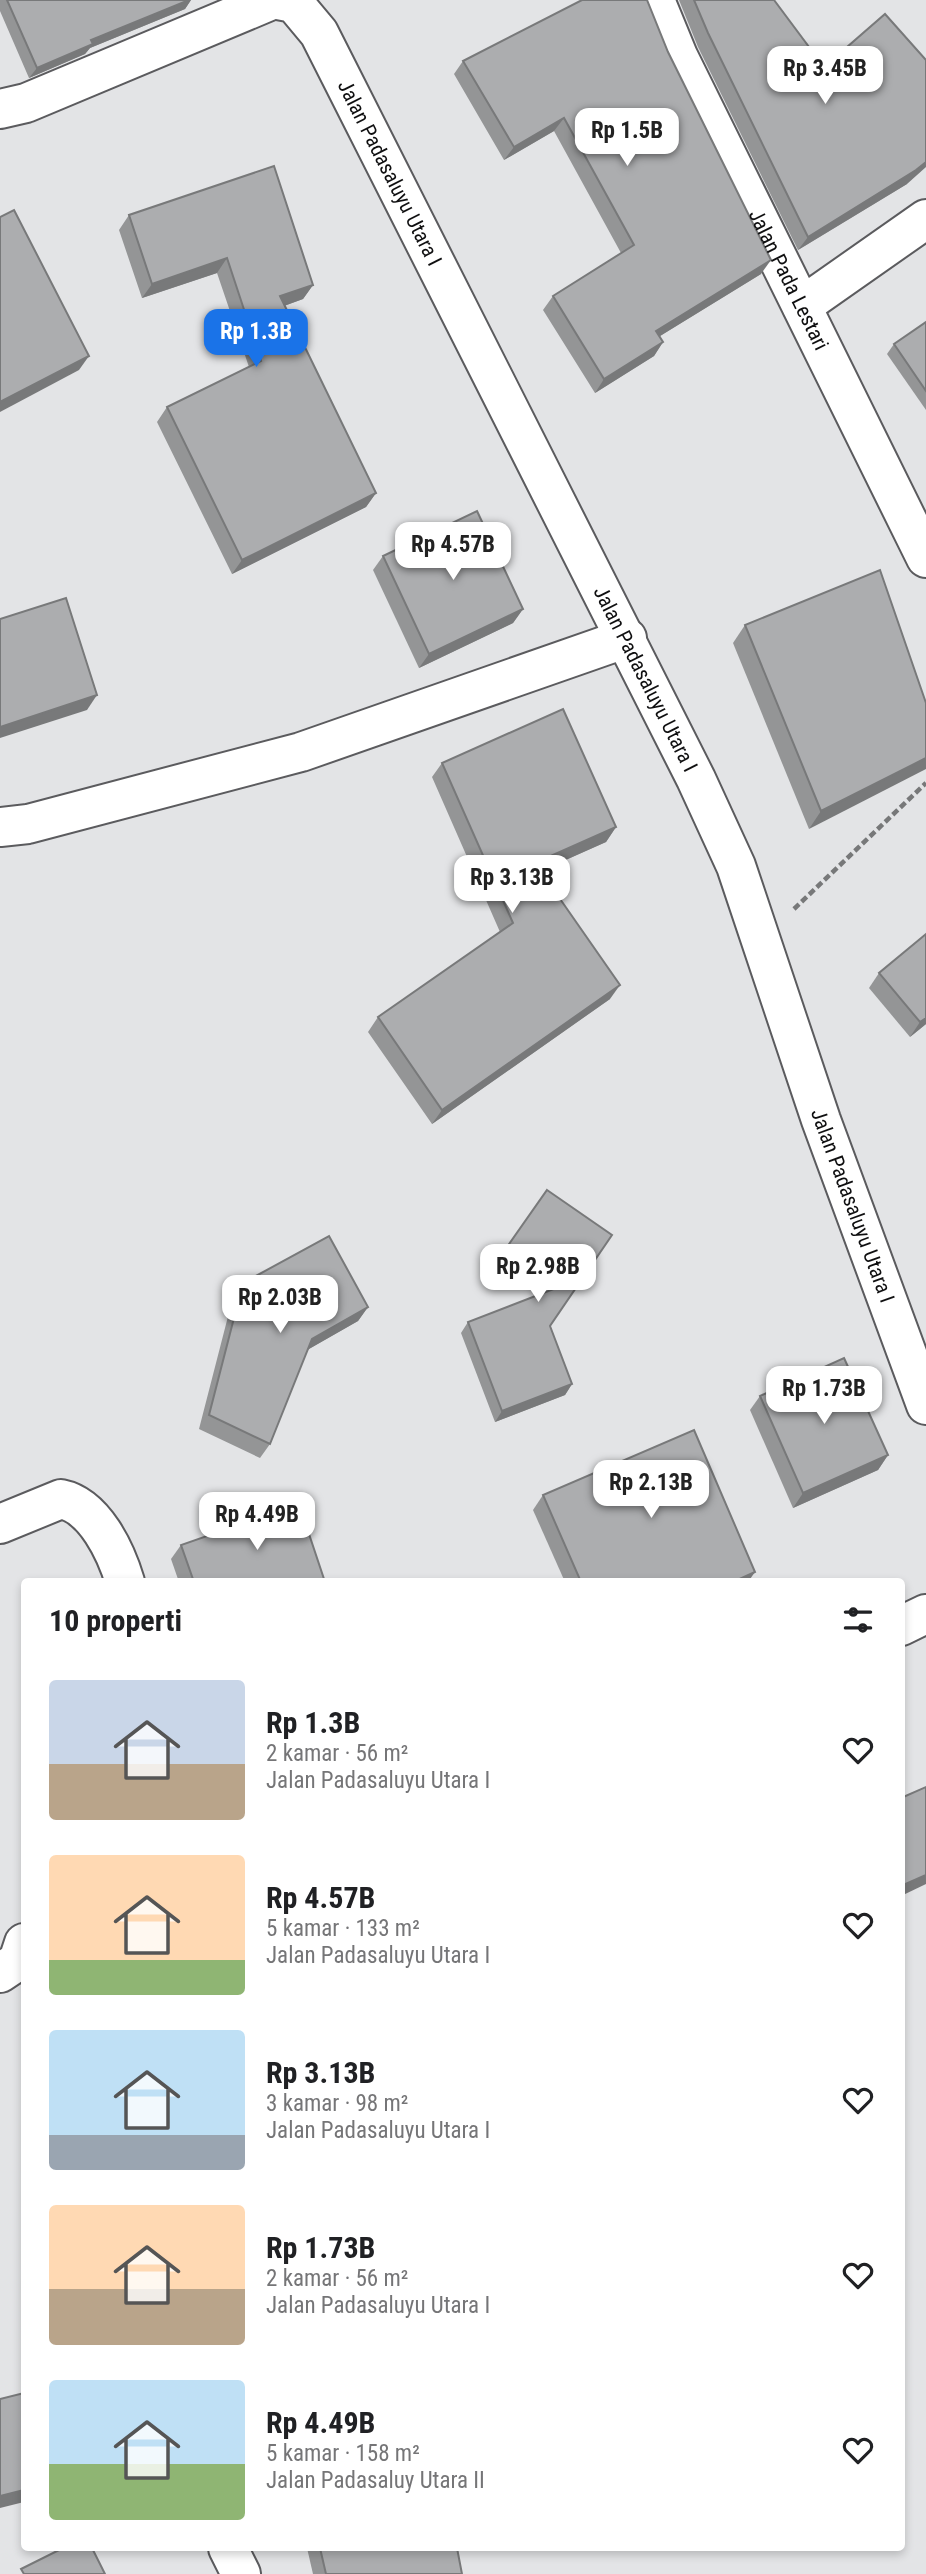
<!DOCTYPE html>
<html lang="id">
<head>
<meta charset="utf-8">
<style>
  :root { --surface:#fff; --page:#f6f6f6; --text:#202124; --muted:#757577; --accent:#1a73e8 }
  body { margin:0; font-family:"Roboto Condensed",sans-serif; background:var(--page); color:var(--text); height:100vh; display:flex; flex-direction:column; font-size:26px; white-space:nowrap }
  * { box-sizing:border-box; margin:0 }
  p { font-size:23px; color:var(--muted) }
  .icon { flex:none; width:38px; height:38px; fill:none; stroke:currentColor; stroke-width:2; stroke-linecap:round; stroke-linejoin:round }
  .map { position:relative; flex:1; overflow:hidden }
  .sheet { position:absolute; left:21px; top:1578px; width:884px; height:973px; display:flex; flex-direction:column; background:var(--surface); border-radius:7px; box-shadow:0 4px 10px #0003 }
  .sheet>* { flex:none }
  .price { position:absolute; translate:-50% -60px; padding:0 16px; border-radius:14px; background:#fff; color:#222; font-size:23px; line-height:46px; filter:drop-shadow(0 2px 4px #0008) }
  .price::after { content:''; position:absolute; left:50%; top:42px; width:21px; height:16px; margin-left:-10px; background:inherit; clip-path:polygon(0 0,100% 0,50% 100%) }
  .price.selected { background:var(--accent); color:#fff }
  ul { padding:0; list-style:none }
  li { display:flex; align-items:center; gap:21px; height:175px; padding:0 28px }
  li span { display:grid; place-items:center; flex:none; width:196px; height:140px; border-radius:7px; color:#555 }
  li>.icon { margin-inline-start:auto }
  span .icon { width:84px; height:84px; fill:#fffc; stroke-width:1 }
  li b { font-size:30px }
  h2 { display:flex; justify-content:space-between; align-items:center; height:84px; padding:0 28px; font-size:30px }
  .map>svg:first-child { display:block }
</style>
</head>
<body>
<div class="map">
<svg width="926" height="2574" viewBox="0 0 926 2574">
  <rect width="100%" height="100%" fill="#e3e4e6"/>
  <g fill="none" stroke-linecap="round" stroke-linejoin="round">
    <g stroke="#5b5b5e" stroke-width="42">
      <g id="street">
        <path id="s1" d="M278,0L294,3L319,33L696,779L736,866L821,1120L926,1405"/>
        <path id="s2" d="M655,0L678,56L926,558"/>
        <path d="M0,109L26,103L272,0"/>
        <path d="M802,306L926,219"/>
        <path d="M0,827L28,824L301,752L627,638"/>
        <path d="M0,1524L61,1499C95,1506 116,1552 125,1582"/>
        <path d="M901,1626L926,1614"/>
        <path d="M0,1973L18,1961L24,1943"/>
        <path d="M228,2548L241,2574"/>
      </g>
    </g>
    <path stroke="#777879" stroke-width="4.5" stroke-dasharray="7 3.5" stroke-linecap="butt" d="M794,909L926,783"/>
    <use href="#street" stroke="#fff" stroke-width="38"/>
  </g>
  <g fill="#949596">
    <path d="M0,0H191L185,9L90,48L85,54L29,78L0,11Z"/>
    <path d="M582,0L761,274L660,336L663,342L654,356L595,393L543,310L553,296L621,253L554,131L504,160L454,74L463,61Z"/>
    <path d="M679,0H774L907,184L798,250L698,47Z"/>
    <path d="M129,215L313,285L303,299L284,306L376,493L366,507L232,574L157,422L167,407L249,367L217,273L142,298L119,230Z"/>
    <path d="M926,322V410L887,354L894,344Z"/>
    <path d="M383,556L523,609L513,623L419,668L373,570Z"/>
    <path d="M745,625L926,703L809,829L733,643Z"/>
    <path d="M442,763L616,827L606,842L541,871L610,999L432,1124L368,1032L378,1017L500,932L432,777Z"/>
    <path d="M879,973L926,1024L910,1037L869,988Z"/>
    <path d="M547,1190L612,1235L550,1326L572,1384L565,1395L495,1422L461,1333L468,1322L550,1291L500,1257Z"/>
    <path d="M243,1283L368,1307L358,1321L307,1350L270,1444L260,1458L199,1429L233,1297Z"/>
    <path d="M760,1396L888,1455L878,1470L793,1508L750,1410Z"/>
    <path d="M543,1495L748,1582H565L533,1510Z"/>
    <path d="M181,1545L325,1582H179L171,1559Z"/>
    <path d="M307,2548H457L462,2574H313Z"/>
  </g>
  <g fill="#78797a">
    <path d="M189,0H191L185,9L90,48L85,54L29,78L37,68L91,40Z"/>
    <path d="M564,118L554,131L504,160L514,147Z"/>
    <path d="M926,162V167L907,184L798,250L808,237Z"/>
    <path d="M227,258L217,273L142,298L152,284Z"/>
    <path d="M771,260L761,274L647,344L656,331Z"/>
    <path d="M313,285L303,299L270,311L280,296Z"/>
    <path d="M663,342L654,356L595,393L604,379Z"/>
    <path d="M89,356L79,370L0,412V402Z"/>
    <path d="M376,493L366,507L232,574L242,560Z"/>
    <path d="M523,609L513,623L419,668L429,654Z"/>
    <path d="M97,695L87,710L0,738V727Z"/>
    <path d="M926,758V769L809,829L821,811Z"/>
    <path d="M616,827L606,842L525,878L535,863Z"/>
    <path d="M620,985L610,999L432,1124L442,1110Z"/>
    <path d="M926,1018V1024L910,1037L920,1022Z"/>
    <path d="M368,1307L358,1321L302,1353L312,1339Z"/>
    <path d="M572,1384L565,1395L495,1422L502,1411Z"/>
    <path d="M888,1455L878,1470L793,1508L803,1493Z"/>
    <path d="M755,1572L748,1582H733Z"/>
    <path d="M926,1875V1884L901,1896V1886Z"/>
    <path d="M24,2490V2502L0,2508V2496Z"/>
  </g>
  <g fill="#acadaf" stroke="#78797a" stroke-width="2">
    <path d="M7,0H189L91,40L93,44L37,68Z"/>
    <path d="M582,0H647L668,52L771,260L656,331L663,342L604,379L553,296L634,245L564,118L514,147L463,61Z"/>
    <path d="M694,0H774L824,67L885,14L926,60V162L916,170L808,237L708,33Z"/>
    <path d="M274,166L313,285L280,296L376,493L242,560L167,407L261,361L227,258L152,284L129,215Z"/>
    <path d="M14,210L89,356L0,402V217Z"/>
    <path d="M926,322V391L894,344Z"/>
    <path d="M477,511L523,609L429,654L383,556Z"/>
    <path d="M880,570L926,703V758L821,811L745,625Z"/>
    <path d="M66,598L97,695L0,727V619Z"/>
    <path d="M563,709L616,827L535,863L620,985L442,1110L378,1017L513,923L442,763Z"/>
    <path d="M926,934V1018L920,1022L879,973Z"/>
    <path d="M547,1190L612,1235L550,1326L572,1384L502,1411L468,1322L564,1285L507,1247Z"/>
    <path d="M329,1236L368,1307L312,1339L270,1444L209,1415L243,1283Z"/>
    <path d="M844,1358L888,1455L803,1493L760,1396Z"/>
    <path d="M694,1430L755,1572L733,1582H581L543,1495Z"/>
    <path d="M299,1504L325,1582H194L181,1545Z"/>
    <path d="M926,1787V1875L901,1886V1798Z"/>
    <path d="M24,2393V2490L0,2496V2399Z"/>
    <path d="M63,2548H92L105,2574H24L21,2569Z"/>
    <path d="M320,2548H457L462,2574H326Z"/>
  </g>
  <g text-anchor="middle" stroke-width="6" stroke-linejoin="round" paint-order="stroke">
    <g font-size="21" fill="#0f0f10" stroke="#e3e4e6">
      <text dy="7" stroke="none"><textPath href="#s1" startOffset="212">Jalan Padasaluyu Utara I</textPath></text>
      <text dy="7" stroke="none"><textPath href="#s2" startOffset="310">Jalan Pada Lestari</textPath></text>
      <text dy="7" stroke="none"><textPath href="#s1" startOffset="779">Jalan Padasaluyu Utara I</textPath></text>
      <text dy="7" stroke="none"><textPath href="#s1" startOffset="1346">Jalan Padasaluyu Utara I</textPath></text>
    </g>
  </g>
</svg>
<b class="price" style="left:825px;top:106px">Rp 3.45B</b>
<b class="price" style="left:627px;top:168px">Rp 1.5B</b>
<b class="price selected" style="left:256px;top:369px">Rp 1.3B</b>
<b class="price" style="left:453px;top:582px">Rp 4.57B</b>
<b class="price" style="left:512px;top:915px">Rp 3.13B</b>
<b class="price" style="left:538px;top:1304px">Rp 2.98B</b>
<b class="price" style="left:280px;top:1335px">Rp 2.03B</b>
<b class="price" style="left:824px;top:1426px">Rp 1.73B</b>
<b class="price" style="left:651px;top:1520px">Rp 2.13B</b>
<b class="price" style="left:257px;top:1552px">Rp 4.49B</b>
<section class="sheet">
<h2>10 properti<svg class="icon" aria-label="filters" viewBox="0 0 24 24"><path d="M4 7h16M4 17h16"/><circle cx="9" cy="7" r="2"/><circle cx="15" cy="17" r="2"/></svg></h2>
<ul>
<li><span style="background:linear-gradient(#c9d6e8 60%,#b9a48a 0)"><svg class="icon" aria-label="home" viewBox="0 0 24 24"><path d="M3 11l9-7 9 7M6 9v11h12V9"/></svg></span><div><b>Rp 1.3B</b><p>2 kamar · 56 m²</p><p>Jalan Padasaluyu Utara I</p></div><svg class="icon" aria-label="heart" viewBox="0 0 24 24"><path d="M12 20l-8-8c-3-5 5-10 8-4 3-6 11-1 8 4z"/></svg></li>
<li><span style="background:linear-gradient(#ffd9b3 75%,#8fb573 0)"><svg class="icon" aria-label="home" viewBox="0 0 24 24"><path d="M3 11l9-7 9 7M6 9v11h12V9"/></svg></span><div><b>Rp 4.57B</b><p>5 kamar · 133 m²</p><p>Jalan Padasaluyu Utara I</p></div><svg class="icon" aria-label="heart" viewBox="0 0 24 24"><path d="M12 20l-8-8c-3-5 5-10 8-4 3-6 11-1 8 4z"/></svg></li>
<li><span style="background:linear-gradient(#bfe0f5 75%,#9aa5b1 0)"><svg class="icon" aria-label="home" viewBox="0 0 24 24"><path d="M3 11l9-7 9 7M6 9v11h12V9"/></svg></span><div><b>Rp 3.13B</b><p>3 kamar · 98 m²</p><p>Jalan Padasaluyu Utara I</p></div><svg class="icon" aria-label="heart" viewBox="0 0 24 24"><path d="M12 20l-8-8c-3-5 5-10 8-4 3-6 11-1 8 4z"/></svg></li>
<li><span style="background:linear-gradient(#ffd9b3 60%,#b9a48a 0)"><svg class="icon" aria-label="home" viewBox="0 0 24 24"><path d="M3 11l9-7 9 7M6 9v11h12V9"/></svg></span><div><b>Rp 1.73B</b><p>2 kamar · 56 m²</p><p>Jalan Padasaluyu Utara I</p></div><svg class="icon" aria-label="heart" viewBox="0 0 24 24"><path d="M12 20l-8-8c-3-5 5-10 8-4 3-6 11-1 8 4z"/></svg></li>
<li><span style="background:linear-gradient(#bfe0f5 60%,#8fb573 0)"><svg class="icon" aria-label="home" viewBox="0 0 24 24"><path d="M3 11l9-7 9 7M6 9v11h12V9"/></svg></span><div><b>Rp 4.49B</b><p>5 kamar · 158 m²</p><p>Jalan Padasaluy Utara II</p></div><svg class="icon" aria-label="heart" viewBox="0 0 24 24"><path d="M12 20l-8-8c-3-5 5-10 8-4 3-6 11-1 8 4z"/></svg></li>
</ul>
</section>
</div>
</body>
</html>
